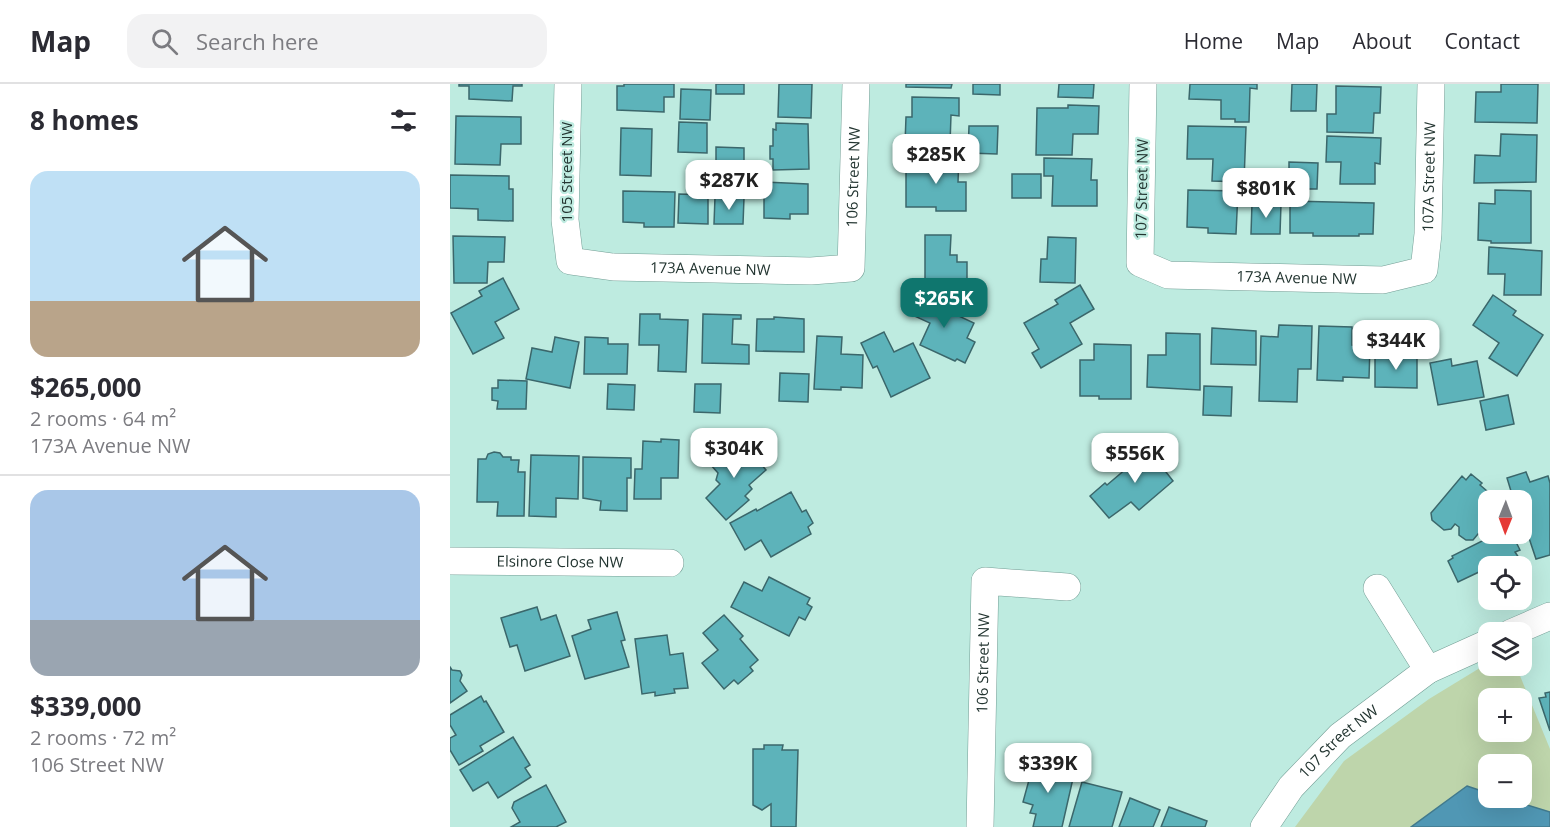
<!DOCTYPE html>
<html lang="en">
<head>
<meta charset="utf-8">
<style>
  :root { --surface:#fff; --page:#f2f2f3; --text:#2b2b33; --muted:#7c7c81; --line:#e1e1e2; --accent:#0f766e }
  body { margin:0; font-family:"Open Sans",sans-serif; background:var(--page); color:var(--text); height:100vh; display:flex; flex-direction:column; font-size:22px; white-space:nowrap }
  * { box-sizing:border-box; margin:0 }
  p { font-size:20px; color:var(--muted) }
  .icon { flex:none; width:33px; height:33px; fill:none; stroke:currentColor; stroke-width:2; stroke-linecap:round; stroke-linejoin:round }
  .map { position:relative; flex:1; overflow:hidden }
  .details { display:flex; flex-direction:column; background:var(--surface); width:450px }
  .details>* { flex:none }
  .needle { width:39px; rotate:181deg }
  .fabs { position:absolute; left:1028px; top:406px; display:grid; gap:12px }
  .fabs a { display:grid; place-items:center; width:54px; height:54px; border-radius:12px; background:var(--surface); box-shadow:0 6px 24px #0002; font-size:30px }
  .price { position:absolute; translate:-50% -51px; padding:0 14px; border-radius:12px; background:#fff; color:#222; font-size:20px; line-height:39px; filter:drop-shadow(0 2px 3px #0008) }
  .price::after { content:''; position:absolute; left:50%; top:36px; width:18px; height:14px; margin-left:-9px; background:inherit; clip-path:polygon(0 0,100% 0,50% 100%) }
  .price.selected { background:var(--accent); color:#fff }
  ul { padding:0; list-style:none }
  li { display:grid; align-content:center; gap:12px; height:318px; padding:0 30px }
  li+li { border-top:2px solid var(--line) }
  li span { display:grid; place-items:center; height:186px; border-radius:18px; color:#555 }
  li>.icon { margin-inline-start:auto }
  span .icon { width:108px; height:108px; fill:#fffc; stroke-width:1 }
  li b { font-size:26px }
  h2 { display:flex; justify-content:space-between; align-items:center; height:72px; padding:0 30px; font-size:26px }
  header { display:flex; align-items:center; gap:36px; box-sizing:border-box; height:84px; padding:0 30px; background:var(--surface); border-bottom:2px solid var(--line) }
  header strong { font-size:28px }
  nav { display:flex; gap:33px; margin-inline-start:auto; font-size:21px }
  .search { width:420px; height:54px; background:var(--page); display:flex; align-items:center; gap:15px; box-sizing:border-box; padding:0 21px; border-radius:18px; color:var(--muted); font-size:22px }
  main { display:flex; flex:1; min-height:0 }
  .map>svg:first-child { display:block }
</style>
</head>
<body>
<header>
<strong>Map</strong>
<div class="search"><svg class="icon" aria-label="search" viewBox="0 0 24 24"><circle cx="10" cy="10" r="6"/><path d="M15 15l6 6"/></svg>Search here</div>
<nav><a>Home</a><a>Map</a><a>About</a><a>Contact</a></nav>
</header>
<main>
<section class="details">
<h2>8 homes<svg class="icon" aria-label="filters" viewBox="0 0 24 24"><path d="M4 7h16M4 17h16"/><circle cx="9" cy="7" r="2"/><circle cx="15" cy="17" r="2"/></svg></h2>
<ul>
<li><span style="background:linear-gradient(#bfe0f5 70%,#b9a48a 0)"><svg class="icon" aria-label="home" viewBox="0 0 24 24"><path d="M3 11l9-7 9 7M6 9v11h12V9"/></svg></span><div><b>$265,000</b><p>2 rooms · 64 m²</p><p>173A Avenue NW</p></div></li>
<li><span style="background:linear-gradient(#a9c7e8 70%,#9aa5b1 0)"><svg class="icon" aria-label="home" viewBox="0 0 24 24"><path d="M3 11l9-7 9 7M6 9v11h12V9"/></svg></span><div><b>$339,000</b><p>2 rooms · 72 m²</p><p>106 Street NW</p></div></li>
</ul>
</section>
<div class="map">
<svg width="1100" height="743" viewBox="0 0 1100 743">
  <rect width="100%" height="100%" fill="#beebe0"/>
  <path fill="#bed5ab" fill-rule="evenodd" d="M1038,579V582H1066L1100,665V743H845L894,677L979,615ZM1038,615H1071V648H1038ZM1038,681H1071V714H1038Z"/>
  <path fill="#5097b4" stroke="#427a8d" stroke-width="1.5" d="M1017,702L1038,709V714H1054L1100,728V743H961Z"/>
  <g fill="#5db3ba" stroke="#3b676b" stroke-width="1.5">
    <path d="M9,0H72V2H63L62,17L19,15V2H9Z"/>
    <path d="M174,0H224V13H214V28L167,26V2H174Z"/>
    <rect x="266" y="0" width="28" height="10"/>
    <path d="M329,0H362L361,34L328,33Z"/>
    <path d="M456,0H502L501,4L456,3Z"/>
    <path d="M523,0H550V11L523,10Z"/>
    <path d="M609,0H644L643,14L608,13Z"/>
    <path d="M740,0H807V5L800,4L799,38H785V35H771V16L739,15Z"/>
    <path d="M842,0H867L866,27H841Z"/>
    <path d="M1051,0H1088L1087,39L1025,38L1026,8H1051Z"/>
    <path d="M886,2L931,3L930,29H924L923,49L877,48V30H886Z"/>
    <path d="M231,5L261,6L260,36L230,35Z"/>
    <path d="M462,13L509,14V32L501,31L500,60H455L456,33H462Z"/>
    <path d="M618,21L649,22L648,50H623L622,71H586L587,24H618Z"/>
    <path d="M6,32L71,33V60H51L50,81L5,80Z"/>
    <path d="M229,38L257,39V69L228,68Z"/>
    <path d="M326,39L358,40L359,85L323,86V75H320V62H323V45L326,46Z"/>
    <path d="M519,42H548L547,70L518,69Z"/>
    <path d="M738,42L796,43L794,98L762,97L763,75H737Z"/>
    <path d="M171,44L202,45L201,92L170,91Z"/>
    <path d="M1051,50L1087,51L1086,98L1024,99L1025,71L1050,72Z"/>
    <path d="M877,52L931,54L930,80L925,79V100H890L891,78H876Z"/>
    <path d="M266,63L294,64V93H266Z"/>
    <path d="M472,71L509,72L508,98H516V127H486V123H456V84H472Z"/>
    <path d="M594,74L642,75L641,96H647V122H602L603,92H594Z"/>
    <path d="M839,78L868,79L867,105H839Z"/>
    <rect x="562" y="90" width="29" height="24"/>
    <path d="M0,91L59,92V105H63V137L28,136V125L0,124Z"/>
    <path d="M314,98L358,100V130H340V135L314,134Z"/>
    <path d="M738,106L788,107L786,150L758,149V144L737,143Z"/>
    <path d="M1045,106L1081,107V159H1041V157L1028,156L1029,119L1045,120Z"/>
    <path d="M173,107L225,108L224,143H194V139L173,138Z"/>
    <path d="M229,110L258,111V140L228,139Z"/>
    <path d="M265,113L294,114L293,140H264Z"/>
    <path d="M840,117L924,119L923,150H909V152H863V149H840Z"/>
    <path d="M802,119L831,120L830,150H801Z"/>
    <path d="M475,151H501L500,171H507V178H517V197L475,196Z"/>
    <path d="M3,152L55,153L54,178H38L37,199H4Z"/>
    <path d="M598,153L626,154L625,199L590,198L591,175H597Z"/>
    <path d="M1039,163L1092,167L1091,211H1054L1055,190H1038Z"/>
    <path d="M53,194L69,225L45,238L54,254L23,270L1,229L32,212L29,207Z"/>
    <path d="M630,201L644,225L620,239L632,260L591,284L582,269L589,265L574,239L608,220L605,216Z"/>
    <path d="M471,207L496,219L494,225L524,239L517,254L525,258L515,279L507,275L505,277L470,261L480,239L460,230Z"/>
    <path d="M1043,211L1066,227L1063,231L1093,251L1067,292L1039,274L1049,259L1023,241Z"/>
    <path d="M190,230H210V235L238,236L236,288L208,287L209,261H189Z"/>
    <path d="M253,230L291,231V235H283L282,260L299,261V280L252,279Z"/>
    <path d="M324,233L354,235V268L306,267L307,235H324Z"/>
    <path d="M829,241L862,242L861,285H848L847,318L809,317L811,252L828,253Z"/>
    <path d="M869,242L902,243V261L920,262L919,294L893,293V297L867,296Z"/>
    <path d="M762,244L806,247V281L761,280Z"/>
    <path d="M434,248L444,268L463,259L480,294L441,313L427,282L423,284L411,259Z"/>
    <path d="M716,249L750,250V306L697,303L698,271H716Z"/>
    <path d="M367,252L392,253L391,270L413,271L412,304L391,303V306L364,305Z"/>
    <path d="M105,253L129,258L120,304L76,295L82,264L102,268Z"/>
    <path d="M135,253L158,254V260H178L177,290H134Z"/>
    <path d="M644,260L681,261V315H649V312H630V276H644Z"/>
    <path d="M925,269L967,270V304L925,303Z"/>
    <path d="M1001,275L1002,282L1027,277L1034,313L988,321L980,279Z"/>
    <path d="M330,289L359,290L358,318L329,317Z"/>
    <path d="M48,296L77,297L76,325H47L48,317L42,316V304H48Z"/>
    <path d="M158,300L185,301L184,326L157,325Z"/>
    <path d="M245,300H271L270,329L244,328Z"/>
    <path d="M754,302L782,303L781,332L753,331Z"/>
    <path d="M1058,311L1064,340L1036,346L1030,317Z"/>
    <path d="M211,355L229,356L228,394H211V415H184L185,385H192L193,357L211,358Z"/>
    <path d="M285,358L293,367L297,364L316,386L299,401L302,405L295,412L299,416L276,436L256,414L270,400L266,396L268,389L260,380Z"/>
    <path d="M711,366L723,380L716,388L723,397L689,426L681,418L659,434L640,412L655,399L657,401L697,367L703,373Z"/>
    <path d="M44,368L50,369L53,373H61V376H69L68,388H75L74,432H47L48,418H27L28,375H36L38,370Z"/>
    <path d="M81,371L129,372L128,415L106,414V433L79,432Z"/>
    <path d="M133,373L181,374V394H177V427L150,426L151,417L133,414Z"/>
    <path d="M1076,388L1080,398L1098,392L1100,399V471L1086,475L1077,448H1074L1071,438V417H1064L1057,394Z"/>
    <path d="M1021,390L1032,399L1030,401L1037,407L1033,411L1037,414L1033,419L1038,423V438L1023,456H1016L1009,451V443L1005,440L1001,445L994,446L982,436L981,429L1012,392L1016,396Z"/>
    <path d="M341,408L352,428L356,426L363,439L358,443L361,450L321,473L311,456L295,466L280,439L306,425L307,427Z"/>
    <path d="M1046,450H1062L1070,466L1065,468L1071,477V483H1038V501L1030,497L1029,488L1008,498L998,477L1003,474L1002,472Z"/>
    <path d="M319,493L360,514L357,520L362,523L355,536L349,533L339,552L281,523L294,498L312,507Z"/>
    <path d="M87,523L91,536L106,531L120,572L75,587L67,561L60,563L51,534Z"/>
    <path d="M167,528L175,556L171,557L179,583L135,595L122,552L141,545L138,536Z"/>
    <path d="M274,531L293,552L290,555L308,576L300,583L303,587L288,600L284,596L274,605L252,579L268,566L253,549Z"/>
    <path d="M217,551L220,571L233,569L238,604L224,605L225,609L205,612V608L192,610L185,555Z"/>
    <path d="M0,583L2,586L10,587L12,591L10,597L17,607L0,619Z"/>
    <path d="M1100,608V647L1089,614L1096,613L1095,609Z"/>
    <path d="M31,612L34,618L36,617L54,648L30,662L33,667L9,681L0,666V654L6,651L0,641V631Z"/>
    <path d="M63,653L80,681L75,684L81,693L48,714L38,698L23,707L10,686Z"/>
    <path d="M314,661H333L332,666H348L346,743H321V720L312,726L303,721V665H314Z"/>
    <path d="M585,674L608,680L607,686L624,690L612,743H583L586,730L580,729L583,721L573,718Z"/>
    <path d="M632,698L672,708L662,743H619Z"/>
    <path d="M96,701L116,738L106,743H61L70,738L62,724L64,718Z"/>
    <path d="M680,714L710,726L703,743H669Z"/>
    <path d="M719,723L757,737L755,743H711Z"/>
  </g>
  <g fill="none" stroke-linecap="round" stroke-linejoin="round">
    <g stroke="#739e95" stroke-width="28">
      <g id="minor">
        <path id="s1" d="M118,0L115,136L120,177L163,183L361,187L401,184L406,0"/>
        <path id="s2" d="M693,0L690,179L718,191L933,196L974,186L978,150L981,0"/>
        <path id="s3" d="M0,477L220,479"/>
        <path d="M927,504L978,586"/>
        <path d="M1061,549L1100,532"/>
        <path id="s4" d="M530,743L535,497L617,503"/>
        <path id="s5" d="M814,743L841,703L890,652L978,586L1038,559"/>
      </g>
    </g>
    <use href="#minor" stroke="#fff" stroke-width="27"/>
  </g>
  <g text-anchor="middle" stroke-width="4.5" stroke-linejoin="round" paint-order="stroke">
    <g font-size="15" fill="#233531" stroke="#beebe0">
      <text transform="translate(117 88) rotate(-90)" y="5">105 Street NW</text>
      <text dy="5" stroke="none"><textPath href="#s1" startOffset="550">106 Street NW</textPath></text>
      <text dy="5" stroke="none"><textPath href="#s2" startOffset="560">107A Street NW</textPath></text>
      <text transform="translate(692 105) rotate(-89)" y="5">107 Street NW</text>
      <text dy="5" stroke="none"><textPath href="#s1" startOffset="318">173A Avenue NW</textPath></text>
      <text dy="5" stroke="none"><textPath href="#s2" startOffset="338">173A Avenue NW</textPath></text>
      <text dy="5" stroke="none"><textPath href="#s3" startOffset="110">Elsinore Close NW</textPath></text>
      <text dy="5" stroke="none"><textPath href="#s4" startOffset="164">106 Street NW</textPath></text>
      <text dy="5" stroke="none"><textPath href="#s5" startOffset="114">107 Street NW</textPath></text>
    </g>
  </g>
</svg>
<div class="fabs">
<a><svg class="needle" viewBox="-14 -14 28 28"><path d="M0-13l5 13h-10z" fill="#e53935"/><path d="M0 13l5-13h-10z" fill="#7c7c81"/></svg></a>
<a><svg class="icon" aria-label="locate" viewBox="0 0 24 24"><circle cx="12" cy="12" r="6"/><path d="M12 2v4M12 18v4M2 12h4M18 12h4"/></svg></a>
<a><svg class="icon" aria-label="layers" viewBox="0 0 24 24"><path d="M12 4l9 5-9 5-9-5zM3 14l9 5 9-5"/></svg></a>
<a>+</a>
<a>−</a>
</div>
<b class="price" style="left:486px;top:101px">$285K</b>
<b class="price" style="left:279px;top:127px">$287K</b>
<b class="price" style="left:816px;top:135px">$801K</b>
<b class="price selected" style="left:494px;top:245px">$265K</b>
<b class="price" style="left:946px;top:287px">$344K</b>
<b class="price" style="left:284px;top:395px">$304K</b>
<b class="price" style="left:685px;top:400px">$556K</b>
<b class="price" style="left:598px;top:710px">$339K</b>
</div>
</main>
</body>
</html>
